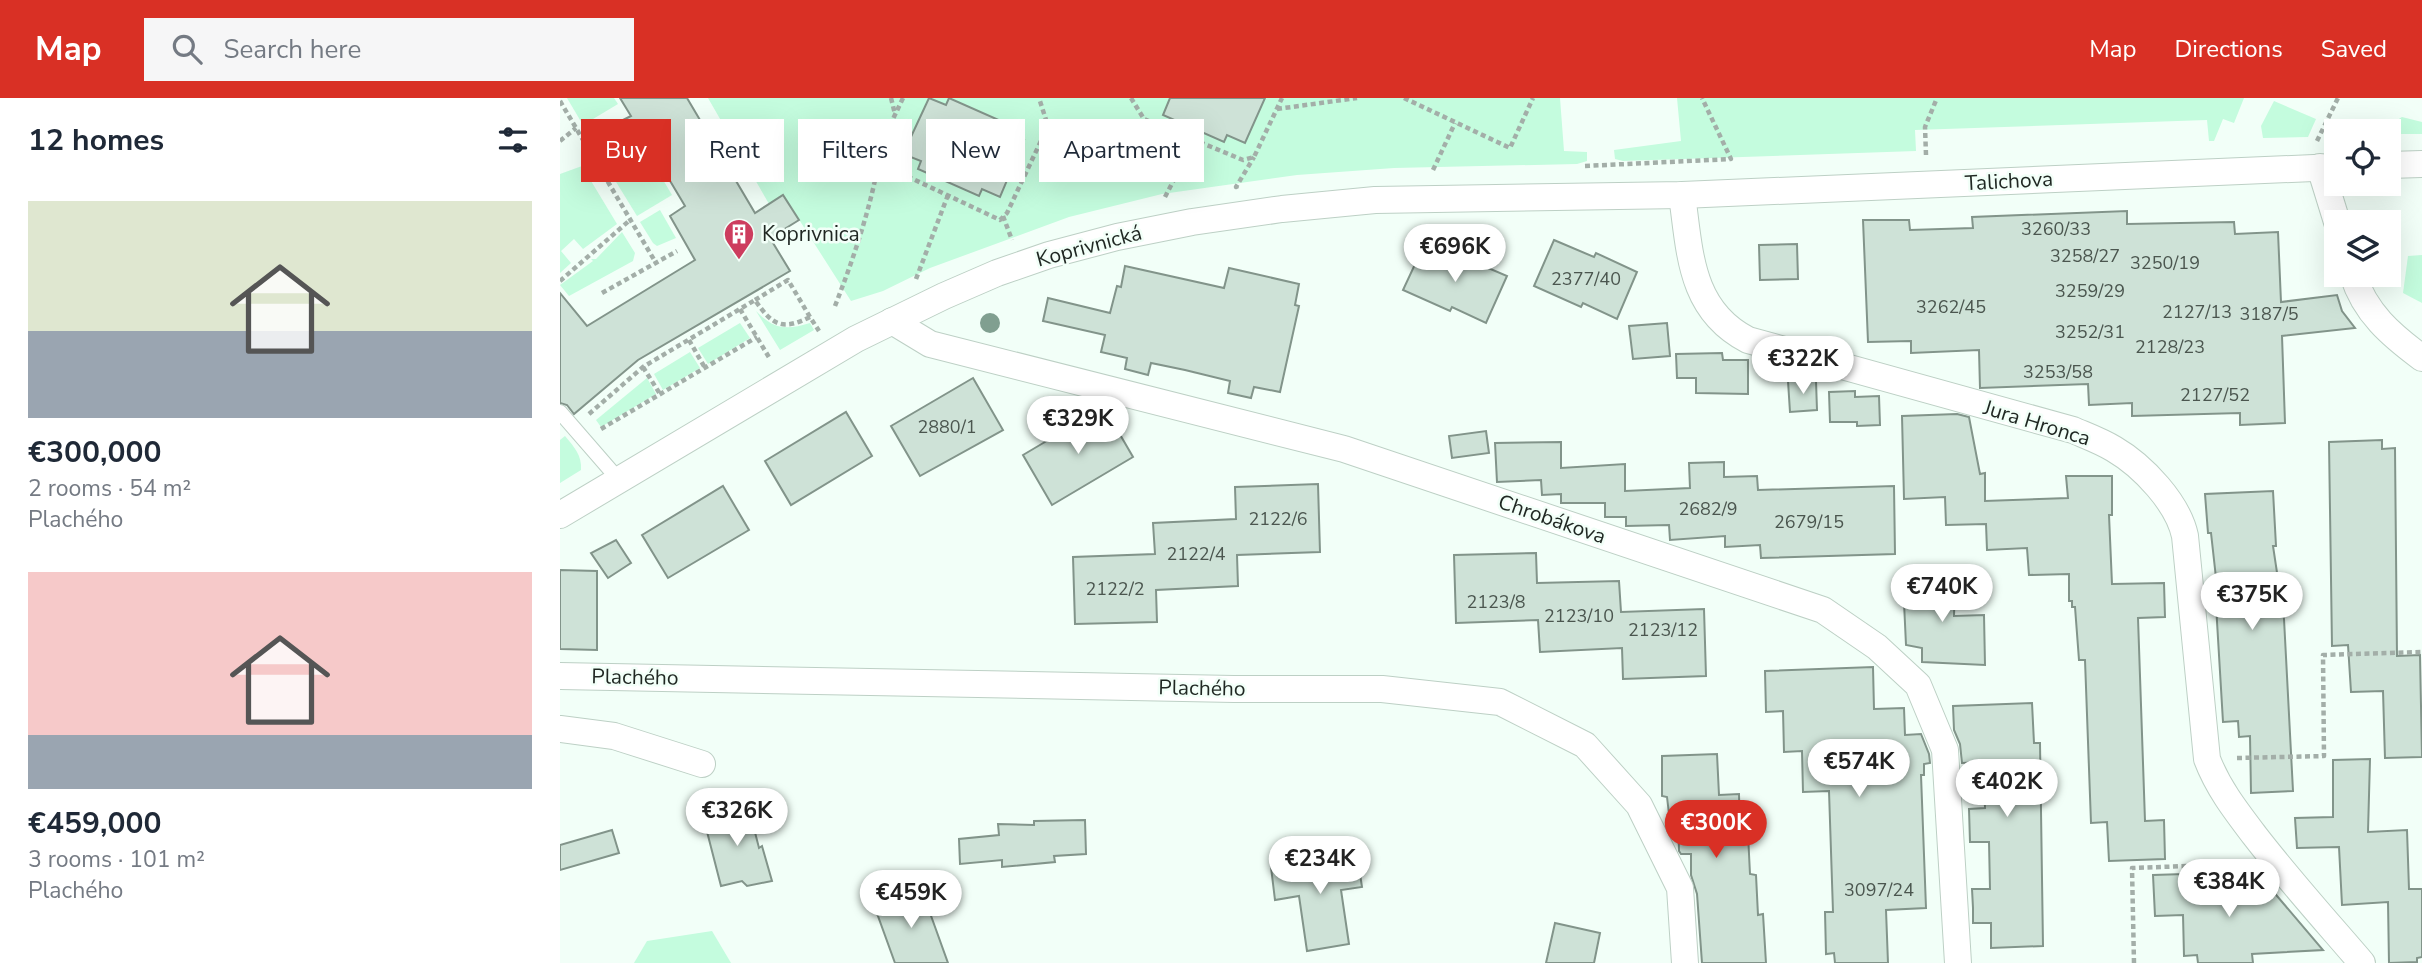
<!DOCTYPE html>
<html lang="en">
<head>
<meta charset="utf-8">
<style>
  :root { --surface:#fff; --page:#f6f6f7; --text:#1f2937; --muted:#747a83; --accent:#d93025 }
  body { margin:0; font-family:"Nunito Sans",sans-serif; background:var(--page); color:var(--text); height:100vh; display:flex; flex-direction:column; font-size:26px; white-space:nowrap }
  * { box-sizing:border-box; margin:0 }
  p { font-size:23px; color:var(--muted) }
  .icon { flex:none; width:38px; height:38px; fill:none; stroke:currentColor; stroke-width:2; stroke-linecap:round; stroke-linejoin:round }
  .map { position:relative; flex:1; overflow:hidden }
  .panel { display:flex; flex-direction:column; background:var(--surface); width:560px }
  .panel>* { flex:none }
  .hud { position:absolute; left:21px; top:21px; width:665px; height:63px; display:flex; gap:14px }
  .fabs { position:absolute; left:1764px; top:21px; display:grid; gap:14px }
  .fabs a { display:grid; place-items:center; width:77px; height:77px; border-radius:0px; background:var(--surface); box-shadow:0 7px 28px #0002; font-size:35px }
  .price { position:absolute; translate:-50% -60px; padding:0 16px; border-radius:24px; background:#fff; color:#222; font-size:23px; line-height:46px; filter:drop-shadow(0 2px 4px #0008) }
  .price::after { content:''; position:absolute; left:50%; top:42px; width:21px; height:16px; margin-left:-10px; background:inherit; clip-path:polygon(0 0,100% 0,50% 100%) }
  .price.selected { background:var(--accent); color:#fff }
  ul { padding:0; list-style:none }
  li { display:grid; align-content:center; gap:14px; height:371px; padding:0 28px }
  li span { display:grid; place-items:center; height:217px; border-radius:0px; color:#555 }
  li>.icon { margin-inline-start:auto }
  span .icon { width:126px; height:126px; fill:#fffc; stroke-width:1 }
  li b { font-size:30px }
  h2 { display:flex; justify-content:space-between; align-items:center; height:84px; padding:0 28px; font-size:30px }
  .pill { padding:0 24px; border-radius:0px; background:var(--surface); box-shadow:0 7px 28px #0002; font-size:24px; line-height:63px }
  .pill.selected { background:var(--accent); color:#fff }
  header { display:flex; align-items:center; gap:42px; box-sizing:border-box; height:98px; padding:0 35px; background:var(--accent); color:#fff }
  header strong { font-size:33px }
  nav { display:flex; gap:38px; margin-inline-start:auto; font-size:24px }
  .search { width:490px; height:63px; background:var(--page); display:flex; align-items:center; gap:18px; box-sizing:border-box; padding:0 24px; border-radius:0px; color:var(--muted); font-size:26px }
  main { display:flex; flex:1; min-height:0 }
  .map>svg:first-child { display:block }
</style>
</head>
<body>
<header>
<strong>Map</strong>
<div class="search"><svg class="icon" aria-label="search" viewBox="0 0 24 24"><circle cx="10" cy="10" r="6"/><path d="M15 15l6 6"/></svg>Search here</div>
<nav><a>Map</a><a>Directions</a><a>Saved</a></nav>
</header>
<main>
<section class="panel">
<h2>12 homes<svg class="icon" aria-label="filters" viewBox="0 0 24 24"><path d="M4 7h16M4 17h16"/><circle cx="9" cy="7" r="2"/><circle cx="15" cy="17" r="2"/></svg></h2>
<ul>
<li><span style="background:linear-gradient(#dfe7d0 60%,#9aa5b1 0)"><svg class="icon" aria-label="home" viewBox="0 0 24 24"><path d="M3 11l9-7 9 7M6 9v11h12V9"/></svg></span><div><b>€300,000</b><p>2 rooms · 54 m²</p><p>Plachého</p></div></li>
<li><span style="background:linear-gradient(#f6c9c9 75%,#9aa5b1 0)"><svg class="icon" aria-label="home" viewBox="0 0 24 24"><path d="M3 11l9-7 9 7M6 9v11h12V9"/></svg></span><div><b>€459,000</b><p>3 rooms · 101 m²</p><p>Plachého</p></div></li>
</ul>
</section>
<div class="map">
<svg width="1862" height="865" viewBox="0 0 1862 865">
  <rect width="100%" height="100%" fill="#f2fff8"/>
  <g fill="#c4fcde">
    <path d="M7,0H54L58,6L23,27Z"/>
    <path d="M148,0H1000L1004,53L1027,54V63L1017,66L834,70L737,77L602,96L509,119L370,170L323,193L291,203L224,98L209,106Z"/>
    <path d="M1117,0H1684L1674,25L1663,21L1654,43H1649L1647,22L1355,32L1356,53L1063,63L1055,61L1054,52L1121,43Z"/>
    <path d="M1714,3L1756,21L1748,39L1703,40L1701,28Z"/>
    <path d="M1842,19L1862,24V36H1829V33H1795L1824,30Z"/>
    <path d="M45,22L70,62L51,74L26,33Z"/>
    <path d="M89,58L112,97L77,118L53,79Z"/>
    <path d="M22,68L57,126L23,151L14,141L1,153L11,165L0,175V76Z"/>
    <path d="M100,112L116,140L97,148L93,145L80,124Z"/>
    <path d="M62,134L75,155L73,163L9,198L0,187L33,163L31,161H36Z"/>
    <path d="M1862,157V205L1843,195L1848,158Z"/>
    <path d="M196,213C214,232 227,232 250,225L254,232L220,252Z"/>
    <path d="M180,225L190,240L148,266L138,250Z"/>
    <path d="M130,254L140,270L103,292L94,276Z"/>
    <path d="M87,280L96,296L41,329L36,322Z"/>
    <path d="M5,338C14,349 22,357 21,372L0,385V342Z"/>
    <path d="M152,833L171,865H74L87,843Z"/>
  </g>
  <g fill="#cee2d7" stroke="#82948a" stroke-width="2">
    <path d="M60,0H127L195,115L223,97L239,122L210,140L230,173L78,262L14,316L7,307L0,305V195L27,228L135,162L110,118L125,108L91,51L75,59L55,26L71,18Z"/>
    <path d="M369,0L386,7L389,0L450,27L447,35L464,42L440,99L422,91L419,98L358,71L361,63L343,56Z"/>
    <path d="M610,0H705L685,45L667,37L664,44L603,17Z"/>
    <path d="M1567,113V126L1674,124L1675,136L1718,134L1721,204L1777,197L1782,213L1795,230L1722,238L1725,325L1680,327V315L1572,318V305L1529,307L1528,286L1420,290L1419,252L1351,255V243L1308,244L1303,122H1349L1350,132L1413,130L1412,119Z"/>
    <path d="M994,142L1034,159L1036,155L1077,174L1057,221L1023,205L1021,209L974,188Z"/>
    <path d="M1237,146L1238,181L1200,182L1199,147Z"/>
    <path d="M864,147L903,164L905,160L947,178L926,225L892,209L890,213L843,192Z"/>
    <path d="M565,168L664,190L669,170L739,186L735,207L739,208L720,294L694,289L691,300L668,295L670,283L625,272L591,265L588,277L565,271L567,260L541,254L545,237L483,223L488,200L550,215L557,188L561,189Z"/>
    <path d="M1107,225L1110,258L1073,261L1069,228Z"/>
    <path d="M1162,255L1163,262H1188V296L1136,295V280H1117L1116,256Z"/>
    <path d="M413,280L443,332L360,378L331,328Z"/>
    <path d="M1228,283H1256L1257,312L1230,314Z"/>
    <path d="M1295,293V299L1319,298L1320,327L1297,328V324H1270L1269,294Z"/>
    <path d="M544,309L573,359L492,407L463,357Z"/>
    <path d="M286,314L312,358L231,407L205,363Z"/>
    <path d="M1397,316L1409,319L1420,376L1425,375V403L1508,400L1506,378H1552V417H1549L1552,486L1604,485L1605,519L1578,520L1585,723L1604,722L1605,761L1549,763L1547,724L1531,725L1525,562H1519L1515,509H1512V503H1509V476L1469,477L1467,450L1427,452L1426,426L1386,427L1385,399L1344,401L1342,318Z"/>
    <path d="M926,333L929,355L892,360L889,338Z"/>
    <path d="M1822,342V351L1835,350L1837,558L1860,557L1862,659L1825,660L1823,593L1791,594L1788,547L1772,548L1769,344Z"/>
    <path d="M1001,344V370L1065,366V393L1130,390L1129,365L1164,364V379L1197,378L1198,392L1334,388L1335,456L1201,460L1200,447L1165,449V438L1110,442L1109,427L1066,428V419H1045V405H1001V396L982,397L981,382L937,384L935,345Z"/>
    <path d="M758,386L760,454L677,457L678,488L596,492L597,524L515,526L513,459L595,456L593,425L676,421L675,389Z"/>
    <path d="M163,388L189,432L108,480L82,437Z"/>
    <path d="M1713,393L1716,448H1713L1724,521L1733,693L1691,695L1690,638L1679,639L1678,623L1663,624L1655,490L1657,489L1651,435H1648L1645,396Z"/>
    <path d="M56,442L71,465L48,480L31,455Z"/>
    <path d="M976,455L977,485L1059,483L1061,514L1144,511L1146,578L1063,581L1062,550L980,554L978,522L896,525L894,457Z"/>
    <path d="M0,472L37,473V552L0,551Z"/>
    <path d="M1395,480L1394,518L1424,517L1425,567L1362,564V550L1346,547L1343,483Z"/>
    <path d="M1313,569L1314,611L1344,610L1345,637L1361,636L1369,656L1370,665L1364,666V677H1361L1366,810L1326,812L1328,865H1275L1274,855L1266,856L1265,814H1273L1269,693L1243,694L1242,653L1224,654L1223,613L1206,614L1205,573Z"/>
    <path d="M1472,605L1474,645H1480L1483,848L1431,850V825H1413V810L1412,791H1430L1429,744H1410L1409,711L1425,710L1423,664L1402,665L1400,646L1394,632L1393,608Z"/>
    <path d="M1157,656L1159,697L1179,696L1180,737L1188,736L1190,776L1196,777L1198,817L1203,816L1206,865H1142L1137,796L1131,777V756H1121L1119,753L1118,715L1109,716L1107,699L1102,698V658Z"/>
    <path d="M1810,661L1808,734L1847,732L1849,791H1862V859L1857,860V864L1829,865L1828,804L1782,807L1779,749L1737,750L1735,720L1773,719V662Z"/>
    <path d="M188,707L199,750L202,748L212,783L187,788L182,783L161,788L144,722L160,718L158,715Z"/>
    <path d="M525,722L526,756L494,758L495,764L442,769V762L400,766L399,741L439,737L438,726L474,727V723Z"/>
    <path d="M52,732L59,755L0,772V747Z"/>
    <path d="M797,756L802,789L781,792L789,846L747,853L739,798L715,802L711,769Z"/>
    <path d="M1657,775V788L1706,785L1763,852L1692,856L1693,865H1638L1637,857L1624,858L1623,817L1595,818L1593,777Z"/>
    <path d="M361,790L388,865H335L314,807Z"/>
    <path d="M995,825L1040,835L1034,865H986Z"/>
  </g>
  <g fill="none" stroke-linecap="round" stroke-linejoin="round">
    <g stroke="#bdd0c5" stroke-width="16">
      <path id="lane" d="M0,314L59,382"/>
    </g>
    <g stroke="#bdd0c5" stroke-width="28">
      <g id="street">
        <path d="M1829,67L1862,66"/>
        <path d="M1760,69L1777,124"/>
        <path d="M1122,97C1130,155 1130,212 1188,242L1513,332C1527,338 1541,343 1554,351C1583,368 1618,405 1625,438L1647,661C1658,690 1676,713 1695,738C1729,782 1766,823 1802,865"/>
        <path d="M1793,177C1805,215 1831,237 1862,260"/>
        <path d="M332,223L370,246L784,351L1263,512L1317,549L1358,587L1385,652L1398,865"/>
        <path d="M0,417L296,241L384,198L437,175L489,157L557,139L632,124L722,111L815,102L1122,97L1776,69"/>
        <path d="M0,578L674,591H822L940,604L1025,647L1079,707L1120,790L1125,865"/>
        <path d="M0,631L54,638L142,666"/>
      </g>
    </g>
    <g stroke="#a3aea8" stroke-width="4.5" stroke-dasharray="5 3.5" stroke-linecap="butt">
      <path d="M331,0L335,16"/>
      <path d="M343,0L322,44L336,73L440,122L447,115L488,28L479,0"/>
      <path d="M571,0L584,21L683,62L694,59L722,0"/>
      <path d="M844,0L950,50L973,0"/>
      <path d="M0,3L96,165"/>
      <path d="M717,11L797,0"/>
      <path d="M0,43L16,30"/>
      <path d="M1757,43L1778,0"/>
      <path d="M1366,57L1365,29L1377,0"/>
      <path d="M1025,68L1171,61L1142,0"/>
      <path d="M873,72L895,25"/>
      <path d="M678,88L676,89L694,59"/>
      <path d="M605,99L634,43"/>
      <path d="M443,118L452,142"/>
      <path d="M356,181L388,97"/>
      <path d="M0,183L70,122"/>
      <path d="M42,195L117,153"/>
      <path d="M195,202L228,182L250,219"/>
      <path d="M275,208C296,154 314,100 322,44"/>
      <path d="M180,211L210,261"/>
      <path d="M129,242L145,270"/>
      <path d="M83,269L100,296"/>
      <path d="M29,316L83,269L195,202C212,227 222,233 250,219L259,233"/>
      <path d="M41,331L197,239"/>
      <path d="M1677,660L1764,658L1763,557L1862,554"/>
      <path d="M1574,865L1572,770L1682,766"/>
    </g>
    <use href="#lane" stroke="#fff" stroke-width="14"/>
    <use href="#street" stroke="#fff" stroke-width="26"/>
  </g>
  <circle fill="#809f90" cx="430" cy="225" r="10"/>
  <defs>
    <g id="building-pin" transform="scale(1.575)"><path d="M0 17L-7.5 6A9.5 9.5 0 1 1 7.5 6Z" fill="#cd3d5e" stroke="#f2fff8"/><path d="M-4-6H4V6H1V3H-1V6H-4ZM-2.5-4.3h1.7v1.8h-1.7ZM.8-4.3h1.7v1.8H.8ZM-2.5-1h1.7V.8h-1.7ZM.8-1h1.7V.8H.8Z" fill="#fff"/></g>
  </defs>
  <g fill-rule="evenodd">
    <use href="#building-pin" x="179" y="136"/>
  </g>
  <g text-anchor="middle" stroke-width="5" stroke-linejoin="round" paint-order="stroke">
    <g font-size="18" fill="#4b564f">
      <text x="1496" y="137">3260/33</text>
      <text x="1525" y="164">3258/27</text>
      <text x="1605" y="171">3250/19</text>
      <text x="1026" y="187">2377/40</text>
      <text x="1530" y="199">3259/29</text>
      <text x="1391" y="215">3262/45</text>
      <text x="1637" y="220">2127/13</text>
      <text x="1709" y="222">3187/5</text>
      <text x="1530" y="240">3252/31</text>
      <text x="1610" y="255">2128/23</text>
      <text x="1498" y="280">3253/58</text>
      <text x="1655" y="303">2127/52</text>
      <text x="387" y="335">2880/1</text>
      <text x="1148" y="417">2682/9</text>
      <text x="718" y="427">2122/6</text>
      <text x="1249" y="430">2679/15</text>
      <text x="636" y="462">2122/4</text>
      <text x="555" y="497">2122/2</text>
      <text x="936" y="510">2123/8</text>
      <text x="1019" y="524">2123/10</text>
      <text x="1103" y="538">2123/12</text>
      <text x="1319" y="798">3097/24</text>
    </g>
    <g font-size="21" fill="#1f2722" stroke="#f2fff8">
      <text transform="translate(1449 83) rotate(-3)" y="7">Talichova</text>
      <text transform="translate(529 148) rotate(-15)" y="7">Koprivnická</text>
      <text transform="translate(1477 325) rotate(17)" y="7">Jura Hronca</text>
      <text transform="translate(992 421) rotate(19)" y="7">Chrobákova</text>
      <text transform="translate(75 579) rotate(1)" y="7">Plachého</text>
      <text transform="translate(642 590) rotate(1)" y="7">Plachého</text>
    </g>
    <g font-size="21" fill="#1f2722" stroke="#f2fff8" text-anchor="start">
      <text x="202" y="143">Koprivnica</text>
    </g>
  </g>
</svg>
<div class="fabs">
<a><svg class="icon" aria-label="locate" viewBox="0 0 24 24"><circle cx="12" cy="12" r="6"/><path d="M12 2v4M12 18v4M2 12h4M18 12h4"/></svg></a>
<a><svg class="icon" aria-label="layers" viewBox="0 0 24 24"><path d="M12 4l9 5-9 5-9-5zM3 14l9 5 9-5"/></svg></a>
</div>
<b class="price" style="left:895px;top:186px">€696K</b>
<b class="price" style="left:1243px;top:298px">€322K</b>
<b class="price" style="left:518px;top:358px">€329K</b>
<b class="price" style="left:1382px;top:526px">€740K</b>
<b class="price" style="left:1692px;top:534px">€375K</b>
<b class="price" style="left:1299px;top:701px">€574K</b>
<b class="price" style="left:1447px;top:721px">€402K</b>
<b class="price" style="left:177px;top:750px">€326K</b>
<b class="price selected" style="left:1156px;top:762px">€300K</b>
<b class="price" style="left:760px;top:798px">€234K</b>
<b class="price" style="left:1669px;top:821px">€384K</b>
<b class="price" style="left:351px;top:832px">€459K</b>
<div class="hud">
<a class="pill selected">Buy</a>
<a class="pill">Rent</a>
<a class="pill">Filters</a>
<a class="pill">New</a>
<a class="pill">Apartment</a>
</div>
</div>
</main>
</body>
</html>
